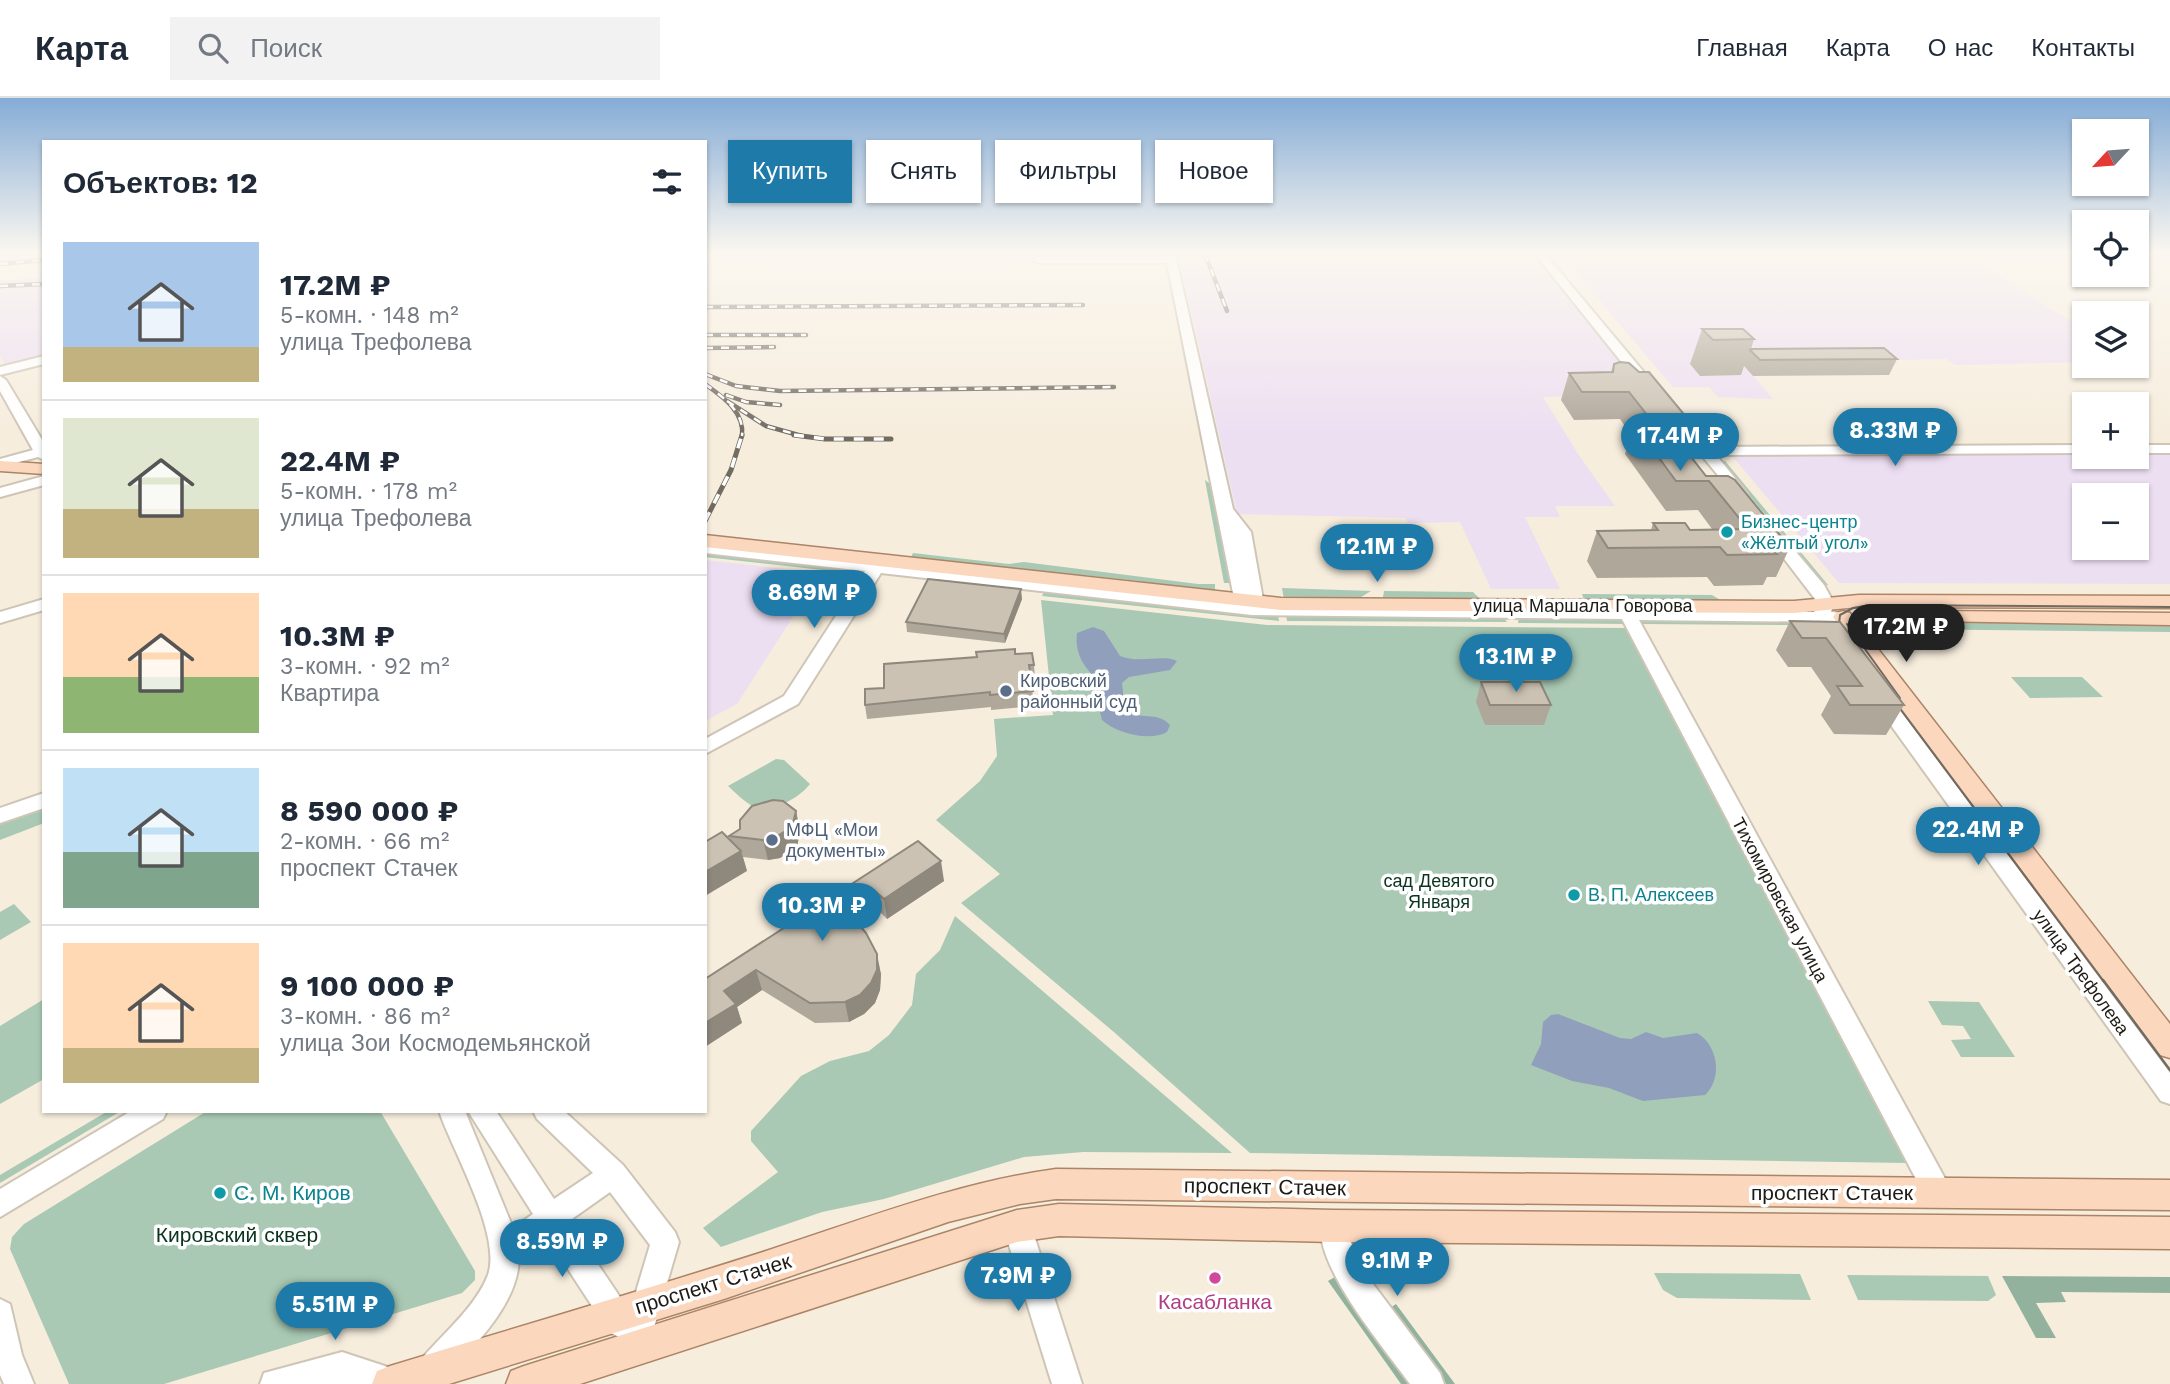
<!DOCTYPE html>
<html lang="ru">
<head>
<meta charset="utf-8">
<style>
  :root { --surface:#fff; --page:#f2f2f3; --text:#1f2937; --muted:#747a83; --line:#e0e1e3; --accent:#1e7aa8 }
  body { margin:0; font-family:"Work Sans",sans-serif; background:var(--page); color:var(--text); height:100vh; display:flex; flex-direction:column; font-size:26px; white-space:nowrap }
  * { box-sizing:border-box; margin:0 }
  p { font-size:23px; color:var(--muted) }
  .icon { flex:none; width:38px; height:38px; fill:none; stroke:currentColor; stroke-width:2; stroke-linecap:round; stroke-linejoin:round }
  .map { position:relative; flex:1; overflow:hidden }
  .details { position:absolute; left:42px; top:42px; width:665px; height:973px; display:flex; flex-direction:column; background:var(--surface); border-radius:0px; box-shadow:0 2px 5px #0004 }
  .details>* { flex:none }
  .banner { position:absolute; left:728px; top:42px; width:665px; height:63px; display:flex; gap:14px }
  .needle { width:46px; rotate:244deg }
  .buttons { position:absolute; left:2072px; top:21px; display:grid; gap:14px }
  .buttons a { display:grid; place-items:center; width:77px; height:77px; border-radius:0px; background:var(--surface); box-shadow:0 2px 5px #0004; font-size:35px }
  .price { position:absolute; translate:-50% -60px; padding:0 16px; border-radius:24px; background:var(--accent); color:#fff; font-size:23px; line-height:46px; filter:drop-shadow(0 2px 4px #0008) }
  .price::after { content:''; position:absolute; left:50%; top:42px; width:21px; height:16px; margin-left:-10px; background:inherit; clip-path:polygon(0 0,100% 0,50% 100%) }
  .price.current { background:#222; color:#fff }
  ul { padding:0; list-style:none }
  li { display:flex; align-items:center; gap:21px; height:175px; padding:0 21px }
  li+li { border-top:2px solid var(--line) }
  li span { display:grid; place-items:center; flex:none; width:196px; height:140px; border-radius:0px; color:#555 }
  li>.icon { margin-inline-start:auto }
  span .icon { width:84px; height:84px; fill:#fffc; stroke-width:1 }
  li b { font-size:30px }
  h2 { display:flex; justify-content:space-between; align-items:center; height:84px; padding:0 21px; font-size:30px }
  .tag { padding:0 24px; border-radius:0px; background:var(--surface); box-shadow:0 2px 5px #0004; font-size:24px; line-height:63px }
  .tag.current { background:var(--accent); color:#fff }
  header { display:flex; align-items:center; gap:42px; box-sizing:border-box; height:98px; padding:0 35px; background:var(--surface); border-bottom:2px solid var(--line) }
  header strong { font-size:33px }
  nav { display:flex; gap:38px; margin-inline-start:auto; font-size:24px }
  .search { width:490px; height:63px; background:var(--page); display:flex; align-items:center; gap:18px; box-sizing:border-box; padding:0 24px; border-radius:0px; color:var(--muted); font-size:26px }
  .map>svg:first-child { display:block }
</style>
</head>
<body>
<header>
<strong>Карта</strong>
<div class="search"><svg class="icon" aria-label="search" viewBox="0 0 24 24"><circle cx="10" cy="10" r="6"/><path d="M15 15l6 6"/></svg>Поиск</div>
<nav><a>Главная</a><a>Карта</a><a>О нас</a><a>Контакты</a></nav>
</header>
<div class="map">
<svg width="2170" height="1286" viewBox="0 0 2170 1286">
  <rect width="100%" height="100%" fill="#f6eddd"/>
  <g fill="#eddff2" fill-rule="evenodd">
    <path d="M1178,156H1534L1647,297L1543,299L1578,356L1615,408H1555L1560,419H1525L1560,491H1491L1460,424L1408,425L1406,420L1237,416Z"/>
    <path d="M1560,156H2084V164L1982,168L2084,231V264L1955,267L1947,261L1893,262L1897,266L1744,267L1773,301L1718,299L1709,289H1673Z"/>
    <path d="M44,180V259L6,268L0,258V182Z"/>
    <path d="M2137,355H2170V486L1839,485L1733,359L2084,356V359H2137ZM2084,397H2137V450H2084Z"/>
    <path d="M705,462L821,475L737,606L705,623Z"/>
  </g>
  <g fill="#a9c9b4">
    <path d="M1721,363H1725L1828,487H1823Z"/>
    <path d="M1205,382L1210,386L1235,485H1224Z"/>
    <path d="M705,454L864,472L867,477L705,459Z"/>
    <path d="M913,455L1009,466L1024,464L1198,486H1215V496L1142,489L1139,483L1082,477L1074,481L909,463Z"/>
    <path d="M1282,490L1371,493L1358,501L1284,502Z"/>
    <path d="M1045,492L1278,517L1279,523L1042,498Z"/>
    <path d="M1384,493L1473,494L1480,501L1387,502L1383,499Z"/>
    <path d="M1582,496L1712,497L1722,503L1584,502Z"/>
    <path d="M1041,502L1267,527L1626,530L1907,1065L1250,1055L1115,935L961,805L1000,776L936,722L980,683L997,658L994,621L1053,617Z"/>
    <path d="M1286,517L1502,518L1507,524L1287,523Z"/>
    <path d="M1519,518L1621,519L1627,526L1518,525Z"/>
    <path d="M1638,521H1793L1797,527L1640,526Z"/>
    <path d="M1882,524L2170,526V534L1888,531Z"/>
    <path d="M2011,579H2082L2103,599L2030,600Z"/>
    <path d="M776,661L784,662L810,686C799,700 773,715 755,709C746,706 735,694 728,688Z"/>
    <path d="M44,708V725L0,742V724Z"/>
    <path d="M14,806L31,824L0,842V814Z"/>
    <path d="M955,818L1232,1055L1083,1054L1024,1059L884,1101L822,1114L721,1149L703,1130L778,1074L751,1043V1033L801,978L830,963L869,953L889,937L912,907L916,876L940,852Z"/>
    <path d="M44,901V981L0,1006V928Z"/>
    <path d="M1928,903L1979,904L2015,959H1961L1951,942L1971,941L1963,928L1942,927Z"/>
    <path d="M108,1013H121L0,1085V1077Z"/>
    <path d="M207,1013H380L475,1173V1182L462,1195L164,1286H69L10,1151L12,1139L24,1126Z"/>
    <path d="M1375,1156L1436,1157L1437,1165L1376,1164Z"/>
    <path d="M1654,1175L1800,1176L1811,1202L1677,1200L1663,1192Z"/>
    <path d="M1847,1177L1988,1178L1996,1197L1988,1203L1858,1202Z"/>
  </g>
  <g fill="#92b29e">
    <path d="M2002,1178L2170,1179V1195L2061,1194L2066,1204L2036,1205L2056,1240H2036Z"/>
    <path d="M1335,1179L1411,1286H1401L1328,1183Z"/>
    <path d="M1396,1206L1455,1286H1446L1390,1210Z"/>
  </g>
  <g fill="#909fbb">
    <path d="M1093,529L1104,533L1120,558C1139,566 1162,556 1177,563L1170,572L1129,579L1122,585L1125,613C1139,622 1158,613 1170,627L1167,634C1149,644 1116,635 1102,622L1100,614L1101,585C1086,572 1074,557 1077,535Z"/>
    <path d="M1558,916L1620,940L1631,941L1646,934L1663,940L1697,935C1718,947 1723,980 1705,997L1643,1003L1609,990L1572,983L1531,967L1541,946L1543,924L1551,917Z"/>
  </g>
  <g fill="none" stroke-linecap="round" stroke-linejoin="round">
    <g stroke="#cec5b6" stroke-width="4">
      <g id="minor">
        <path d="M1165,156H1175L1233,411L1251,434L1264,507L1616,511L1617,504H1629L1633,511L1814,514L1818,505L1763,433L1771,428L1776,430L1824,487L1834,505L1831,514L1849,515L1852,519L1849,523L1843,524L1639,522L1948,1086L1952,1095L1948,1104L1938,1108L1928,1104L1622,521L1252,517L881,475L798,606L705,656V641L784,598L865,473L705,455V445L871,464L880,458L886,460V466L1235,505L1167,165H1037L1032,162L1037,159H1165Z"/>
        <path d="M1535,156H1545L1653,285V291H1643Z"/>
        <path d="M44,258V266L0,277V269Z"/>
        <path d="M0,278L6,282L44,345V362L38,359L0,369V361L33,352L0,293Z"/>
        <path d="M1678,316L1683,317L1709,349L2084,347V355L1716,357L1748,396L1741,400L1736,399L1673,323L1671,320Z"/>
        <rect x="2137" y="347" width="33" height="8"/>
        <path d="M44,378V387L0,399V390Z"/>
        <path d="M44,501V512L0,525V514Z"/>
        <path d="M1882,595L1889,597L2170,975V1006L2161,1003L1875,605L1873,601Z"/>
        <path d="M44,695V710L0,725V710Z"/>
        <path d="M131,1013H167L163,1021L0,1119V1091Z"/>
        <path d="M439,1013H465L513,1130L533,1116L468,1013H496L554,1101L593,1075L537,1021L533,1013H564L623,1067L675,1134L679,1144L645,1260L634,1264L623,1260L619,1249L623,1237L619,1239L609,1234L547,1139L519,1159C519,1206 474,1247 446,1280L435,1284L424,1280L420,1269L424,1258C445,1234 476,1208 488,1177C502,1137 453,1054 439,1013ZM610,1094L650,1147L630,1214L569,1123Z"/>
        <path d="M1017,1115L1027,1118L1031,1128L1082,1286H1052L1003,1128L1007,1118Z"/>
        <path d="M1333,1115L1343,1118L1358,1166L1440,1275L1444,1286H1410C1386,1252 1306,1160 1323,1118Z"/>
        <path d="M0,1201L10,1206L22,1257L34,1286H4L0,1277Z"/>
        <path d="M342,1254L403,1274L407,1286H260L264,1275Z"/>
      </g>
    </g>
    <g stroke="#ac8466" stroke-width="3">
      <g id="major">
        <path d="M0,363L44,366V376L0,373Z"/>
        <path d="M705,437L1281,500L1794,503L1859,497L2170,498V510L1859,509L1794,515L1281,512L705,449Z"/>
        <path d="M1843,513L1850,515L2170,926V960L2160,957L1836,523L1833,519L1836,515Z"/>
        <path d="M1937,513L2170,515V527L1930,523L1927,519L1930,515Z"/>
        <path d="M1056,1071L2170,1082V1112L1056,1101L1020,1106L948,1124L724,1201L449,1286H372L377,1273L390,1268C515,1230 641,1193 766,1153C862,1122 955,1085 1056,1071Z"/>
        <path d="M1059,1106L1333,1112L2170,1119V1151L1333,1144L1059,1138L1017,1144L580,1286H506L511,1273L524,1268L1017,1112Z"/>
      </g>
    </g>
    <use href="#minor" fill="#fff" fill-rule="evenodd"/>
    <use href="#major" fill="#fbd7be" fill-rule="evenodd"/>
    <g stroke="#716b61" stroke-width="2">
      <path d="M1847,526L1900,600"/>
      <path d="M1847,540L1839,526L1840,517L1853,510L1870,507L2170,509"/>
      <path d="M1889,596L2104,884"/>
    </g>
    <path stroke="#716b61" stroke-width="2.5" d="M2103,882L2170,972"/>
    <g stroke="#716b61" stroke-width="4.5">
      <g id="rail-far1">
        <path d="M1205,156L1227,213"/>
        <path d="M0,166L44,162"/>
        <path d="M0,188L44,186"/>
        <path d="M705,209L1083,207"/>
        <path d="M705,237H806"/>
        <path d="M705,250L774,249"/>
        <path d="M705,276L736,288L780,293L1114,289"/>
        <path d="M705,286C723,299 745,314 742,338"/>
        <path d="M726,297L746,304L780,307"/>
        <path d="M727,303L766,328L802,338"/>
      </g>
    </g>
    <g stroke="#716b61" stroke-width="5">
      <g id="rail">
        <path d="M794,337L825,341H891"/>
        <path d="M705,423L731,372L742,337"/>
      </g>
    </g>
    <use href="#rail-far1" stroke="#fff" stroke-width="2.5" stroke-dasharray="8" stroke-linecap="butt"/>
    <use href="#rail" stroke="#fff" stroke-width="3.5" stroke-dasharray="10" stroke-linecap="butt"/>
  </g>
  <g fill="#afa79a">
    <path d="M1702,231L1754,241L1751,251L1897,261L1889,277L1753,278L1744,268L1741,277L1700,278L1690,266Z"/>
    <path d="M1614,266L1697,332L1688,355L1706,378L1790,449L1776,479H1767L1763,487L1714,488L1707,479L1597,480L1587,463L1597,433L1651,432L1653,425L1690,432L1712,431L1698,412L1666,413L1625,356L1631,337L1620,321L1574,322L1561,302L1569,275L1611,274Z"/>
    <path d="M1383,450L1406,467L1405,472H1388L1382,455Z"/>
    <path d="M1022,501L1005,545L907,534L906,524Z"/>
    <path d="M1790,523L1840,524L1904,607L1886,637L1834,636L1821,617L1831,598L1811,569H1788L1776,552Z"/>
    <path d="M1015,556L1034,567L1035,581L1031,582L1034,608L991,612V609L867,621L865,607L884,590Z"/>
    <path d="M1481,584L1551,607L1544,627H1485L1476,604Z"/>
    <path d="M796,713L800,733L797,749L780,760L768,762L743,759L747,773L730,743L729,738Z"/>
    <path d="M918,743L944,783L887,821L879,813L859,827L881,876L880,892L875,905L864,916L849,924L815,925L762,892L737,909L742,925L705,881Z"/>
  </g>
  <g fill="#8e887d">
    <path d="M1021,491L1022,501L1005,545L1004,536Z"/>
    <path d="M796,713L800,733L797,749L780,760L768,762L763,742Z"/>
    <path d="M741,753L747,773L705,798V774Z"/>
    <path d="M941,763L944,783L887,821L884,801Z"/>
    <path d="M875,793L879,813L851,832L847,812Z"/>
    <path d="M877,856L881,876L880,892L875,905L864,916L849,924L845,904Z"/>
    <path d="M756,872L762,892L737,909L742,925L705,949V925L724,893Z"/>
  </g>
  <g fill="#cbc2b3" stroke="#8e887d" stroke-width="2">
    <path d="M1702,231H1743L1754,241L1713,242Z"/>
    <path d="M1884,250L1897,261L1760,262L1750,252L1751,251Z"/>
    <path d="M1620,264L1629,265L1639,274H1649L1697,332H1670L1706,378H1728L1735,382L1790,449H1771L1777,456L1727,457L1720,449L1608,450L1597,433L1658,432L1653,425H1685L1690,432L1748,431L1709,383H1676L1635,327H1655L1629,294H1582L1569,275L1613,274L1614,266Z"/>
    <path d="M1383,450H1400L1406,467H1389Z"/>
    <path d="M928,481L1021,491L1004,536L906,524Z"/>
    <path d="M1790,523L1840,524L1904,607H1850L1837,588H1862L1826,540H1802Z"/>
    <path d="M1015,551V556L1032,555L1034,567H1029L1033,593L990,597V594L865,607V591L884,590V566L977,559L976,554Z"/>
    <path d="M1481,584H1540L1551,607H1490Z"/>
    <path d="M773,702L783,703L796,713L792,729L774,740L763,742L729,738L740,731V722L752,708Z"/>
    <path d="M722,734L741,753L705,774V744Z"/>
    <path d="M918,743L941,763L884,801L875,793L847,812L866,835L877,856V872L871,885L860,897L845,904L810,905L756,872L724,893L736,906L705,925V881Z"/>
  </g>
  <linearGradient id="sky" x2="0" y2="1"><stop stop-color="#85acd6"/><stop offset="0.46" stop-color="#fbf7f0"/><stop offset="1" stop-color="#fbf7f0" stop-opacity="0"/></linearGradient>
  <rect width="2170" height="336" fill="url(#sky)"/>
  <g fill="#0f9aa8" stroke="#fff" stroke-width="2.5">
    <circle cx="1727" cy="434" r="7"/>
    <circle cx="1574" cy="797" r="7"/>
    <circle cx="220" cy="1095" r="7"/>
  </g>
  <g fill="#5c6f8a" stroke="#fff" stroke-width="2.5">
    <circle cx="1006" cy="593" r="7"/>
    <circle cx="772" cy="742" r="7"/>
  </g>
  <circle fill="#d1479c" stroke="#fff" stroke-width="2.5" cx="1215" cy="1180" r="7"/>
  <g text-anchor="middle" stroke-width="7" stroke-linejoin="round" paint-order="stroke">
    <g font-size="18" fill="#0d838f" stroke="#fff" text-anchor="start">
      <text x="1741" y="430">Бизнес-центр<tspan x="1741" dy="21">«Жёлтый угол»</tspan></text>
      <text x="1588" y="803">В. П. Алексеев</text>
    </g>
    <g font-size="18" fill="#1e1b15" stroke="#fff">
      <text x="1583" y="514">улица Маршала Говорова</text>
      <text transform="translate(1780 802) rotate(62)" y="6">Тихомировская улица</text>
      <text transform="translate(2081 874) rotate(54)" y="6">улица Трефолева</text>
    </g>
    <g font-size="18" fill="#4e5e75" stroke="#fff" text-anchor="start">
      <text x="1020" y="589">Кировский<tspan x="1020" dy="21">районный суд</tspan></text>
      <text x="786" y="738">МФЦ «Мои<tspan x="786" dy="21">документы»</tspan></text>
    </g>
    <g font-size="18" fill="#0a341f" stroke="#fff">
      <text x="1439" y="789">сад Девятого<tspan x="1439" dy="21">Января</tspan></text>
    </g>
    <g font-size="21" fill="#1e1b15" stroke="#fff">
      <text transform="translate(1265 1089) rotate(1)" y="7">проспект Стачек</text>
      <text x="1832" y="1102">проспект Стачек</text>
      <text transform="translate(713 1186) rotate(-17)" y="7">проспект Стачек</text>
    </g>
    <g font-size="21" fill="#0d838f" stroke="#fff" text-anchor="start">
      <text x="234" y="1102">С. М. Киров</text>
    </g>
    <g font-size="21" fill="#0a341f" stroke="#fff">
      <text x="237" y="1144">Кировский сквер</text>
    </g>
    <g font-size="21" fill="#b23c85" stroke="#fff">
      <text x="1215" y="1211">Касабланка</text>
    </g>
  </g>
</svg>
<div class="buttons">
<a><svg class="needle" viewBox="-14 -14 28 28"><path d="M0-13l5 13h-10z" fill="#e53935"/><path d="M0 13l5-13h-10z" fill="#747a83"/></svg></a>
<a><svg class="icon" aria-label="locate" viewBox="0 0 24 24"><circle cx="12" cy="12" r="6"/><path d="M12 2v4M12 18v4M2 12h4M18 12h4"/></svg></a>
<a><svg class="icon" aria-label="layers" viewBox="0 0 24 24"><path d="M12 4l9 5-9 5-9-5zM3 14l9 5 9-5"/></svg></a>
<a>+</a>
<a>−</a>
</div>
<b class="price" style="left:1895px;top:370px">8.33M ₽</b>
<b class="price" style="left:1680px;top:375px">17.4M ₽</b>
<b class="price" style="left:1377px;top:486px">12.1M ₽</b>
<b class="price" style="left:814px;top:532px">8.69M ₽</b>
<b class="price current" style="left:1906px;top:566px">17.2M ₽</b>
<b class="price" style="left:1516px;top:596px">13.1M ₽</b>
<b class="price" style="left:1978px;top:769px">22.4M ₽</b>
<b class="price" style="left:822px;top:845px">10.3M ₽</b>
<b class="price" style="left:562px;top:1181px">8.59M ₽</b>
<b class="price" style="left:1397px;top:1200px">9.1M ₽</b>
<b class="price" style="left:1018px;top:1215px">7.9M ₽</b>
<b class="price" style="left:335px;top:1244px">5.51M ₽</b>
<div class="banner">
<a class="tag current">Купить</a>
<a class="tag">Снять</a>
<a class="tag">Фильтры</a>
<a class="tag">Новое</a>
</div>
<section class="details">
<h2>Объектов: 12<svg class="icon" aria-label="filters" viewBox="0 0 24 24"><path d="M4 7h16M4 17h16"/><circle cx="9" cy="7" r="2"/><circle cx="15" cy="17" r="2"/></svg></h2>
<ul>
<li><span style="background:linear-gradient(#a9c7e8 75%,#c2b280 0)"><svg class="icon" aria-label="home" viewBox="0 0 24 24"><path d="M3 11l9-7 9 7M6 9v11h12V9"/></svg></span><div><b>17.2M ₽</b><p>5-комн. · 148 m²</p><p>улица Трефолева</p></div></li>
<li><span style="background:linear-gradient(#dfe7d0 65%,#c2b280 0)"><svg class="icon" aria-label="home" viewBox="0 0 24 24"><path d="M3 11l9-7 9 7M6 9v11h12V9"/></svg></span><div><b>22.4M ₽</b><p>5-комн. · 178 m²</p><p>улица Трефолева</p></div></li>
<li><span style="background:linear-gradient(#ffd9b3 60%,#8fb573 0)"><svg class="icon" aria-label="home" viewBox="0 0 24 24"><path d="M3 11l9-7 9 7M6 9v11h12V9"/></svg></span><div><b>10.3M ₽</b><p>3-комн. · 92 m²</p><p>Квартира</p></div></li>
<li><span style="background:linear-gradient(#bfe0f5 60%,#7fa58c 0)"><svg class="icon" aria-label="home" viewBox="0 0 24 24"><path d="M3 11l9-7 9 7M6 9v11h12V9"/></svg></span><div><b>8 590 000 ₽</b><p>2-комн. · 66 m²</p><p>проспект Стачек</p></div></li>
<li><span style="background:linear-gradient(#ffd9b3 75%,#c2b280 0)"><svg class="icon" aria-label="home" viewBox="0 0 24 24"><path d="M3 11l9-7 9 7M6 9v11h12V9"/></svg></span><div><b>9 100 000 ₽</b><p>3-комн. · 86 m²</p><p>улица Зои Космодемьянской</p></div></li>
</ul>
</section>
</div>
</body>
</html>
